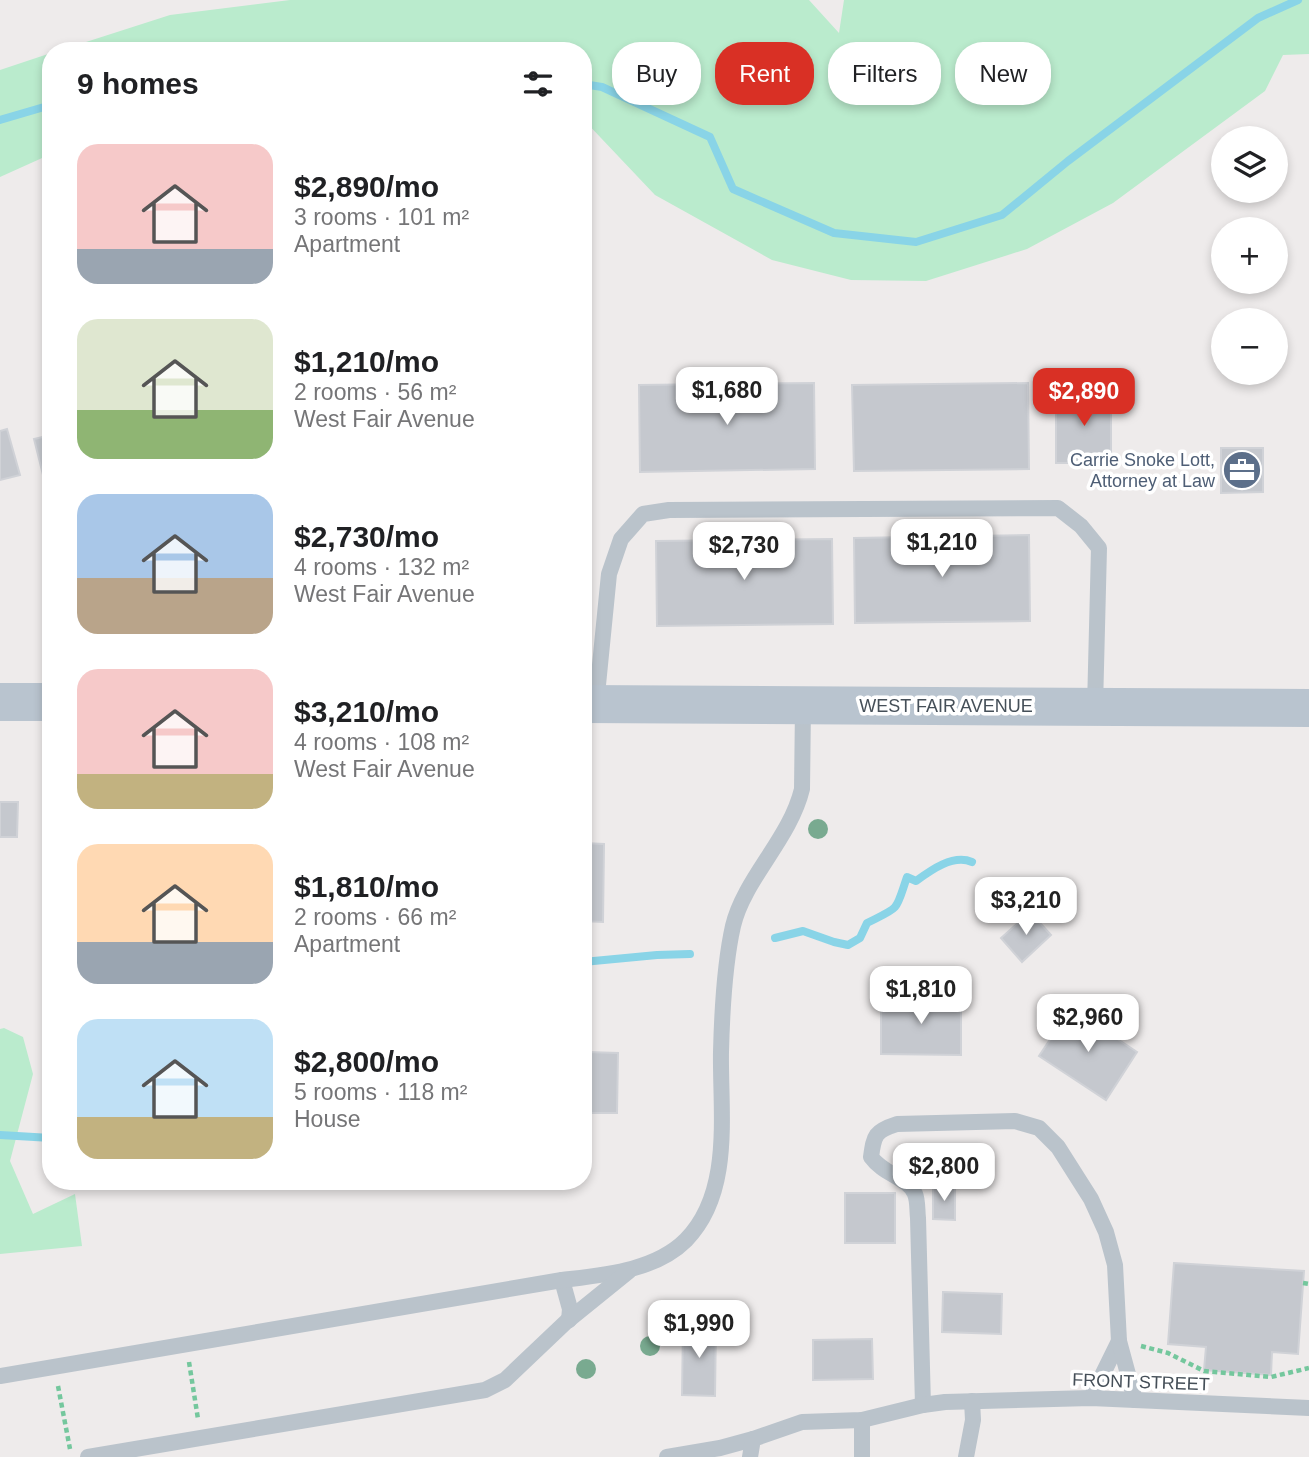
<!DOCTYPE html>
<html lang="en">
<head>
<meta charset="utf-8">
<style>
  :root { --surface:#fff; --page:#f6f6f6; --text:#202124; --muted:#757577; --accent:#d93025 }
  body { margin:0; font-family:Arial,sans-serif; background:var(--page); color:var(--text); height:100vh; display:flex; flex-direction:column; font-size:26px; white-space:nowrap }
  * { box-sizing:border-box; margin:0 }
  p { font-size:23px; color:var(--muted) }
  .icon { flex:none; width:38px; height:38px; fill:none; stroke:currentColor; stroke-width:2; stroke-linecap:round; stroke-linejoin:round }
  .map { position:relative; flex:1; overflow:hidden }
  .details { position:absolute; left:42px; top:42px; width:550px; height:1148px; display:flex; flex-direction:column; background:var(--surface); border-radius:28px; box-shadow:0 4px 10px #0003 }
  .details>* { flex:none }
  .top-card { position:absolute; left:612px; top:42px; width:592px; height:63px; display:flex; gap:14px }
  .tools { position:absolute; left:1211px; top:126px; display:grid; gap:14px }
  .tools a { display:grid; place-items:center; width:77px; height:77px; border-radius:50%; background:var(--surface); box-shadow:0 4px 10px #0003; font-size:35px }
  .price { position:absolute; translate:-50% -60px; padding:0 16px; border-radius:14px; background:#fff; color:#222; font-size:23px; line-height:46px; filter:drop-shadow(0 2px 4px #0008) }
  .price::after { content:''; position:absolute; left:50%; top:42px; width:21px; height:16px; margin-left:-10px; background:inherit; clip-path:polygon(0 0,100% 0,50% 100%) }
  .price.current { background:var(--accent); color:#fff }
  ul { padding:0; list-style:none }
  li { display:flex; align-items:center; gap:21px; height:175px; padding:0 35px }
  li span { display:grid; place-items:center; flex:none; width:196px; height:140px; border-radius:21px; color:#555 }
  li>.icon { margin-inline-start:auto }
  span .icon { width:84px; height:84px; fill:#fffc; stroke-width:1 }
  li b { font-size:30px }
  h2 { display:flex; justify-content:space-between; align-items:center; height:84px; padding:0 35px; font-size:30px }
  .pill { padding:0 24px; border-radius:28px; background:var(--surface); box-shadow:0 4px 10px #0003; font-size:24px; line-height:63px }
  .pill.current { background:var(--accent); color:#fff }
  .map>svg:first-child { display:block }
</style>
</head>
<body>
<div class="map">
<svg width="1309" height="1457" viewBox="0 0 1309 1457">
  <rect width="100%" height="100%" fill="#eeebeb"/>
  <g fill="#baebcd">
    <path d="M290,0H809L839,33L844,0H1309V54L1283,55L1265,91L1113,203L1027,249L926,281L851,280L772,260L655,195L583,119V51H58L170,15Z"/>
    <path d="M51,53V154L0,177V70Z"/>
    <path d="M4,1028L23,1037L33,1074L10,1161L33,1214L75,1194L82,1246L0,1254V1029Z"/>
  </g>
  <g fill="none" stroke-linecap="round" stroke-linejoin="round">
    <g stroke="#89d4e7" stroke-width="8">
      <path d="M353,51L376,46L400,51"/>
      <path d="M583,84L602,87L710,137L733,189L834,233L916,242L1002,215L1068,161L1258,18L1298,0"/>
      <path d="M0,120L51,105"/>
      <path d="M775,938L803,931L834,942L848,945L860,938L867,923C901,906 895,912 907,877L916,881C931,870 953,854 972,862"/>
      <path d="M583,962L657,955L690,954"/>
      <path d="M0,1135L51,1138"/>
    </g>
  </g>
  <g fill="#c5c8ce" stroke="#d0d2d7" stroke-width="2">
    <path d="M814,383L815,469L640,472L639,385Z"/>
    <path d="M1028,383L1029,469L854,471L852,385Z"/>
    <rect x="1056" y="392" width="55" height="71"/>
    <path d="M7,429L20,475L0,480V431Z"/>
    <path d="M51,435V478L44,479L34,439Z"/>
    <path d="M1221,448H1263V492L1221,493Z"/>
    <path d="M1029,535L1030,621L855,623L854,538Z"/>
    <path d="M832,539L833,624L657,626L656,541Z"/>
    <path d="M0,802H18L17,837H0Z"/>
    <rect x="44" y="803" width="7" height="42"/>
    <path d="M583,843L604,844L603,922L583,921Z"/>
    <path d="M1030,912L1051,935L1022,962L1001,938Z"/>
    <path d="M881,997L961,998V1055L881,1054Z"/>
    <path d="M1071,1008L1137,1052L1106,1100L1039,1056Z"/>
    <path d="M587,1052L618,1053L617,1113H587Z"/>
    <path d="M933,1187H955V1220L933,1219Z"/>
    <rect x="845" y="1193" width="50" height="50"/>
    <path d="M1174,1263L1304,1271L1298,1354L1272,1352L1271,1375L1204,1370L1206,1347L1168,1344Z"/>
    <path d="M943,1292L1002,1294L1001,1334L942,1332Z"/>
    <path d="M683,1324H716L715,1396L682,1395Z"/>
    <path d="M872,1339L873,1379L813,1380V1340Z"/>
  </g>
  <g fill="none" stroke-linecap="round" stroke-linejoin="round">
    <g stroke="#74c79d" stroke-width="4.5" stroke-dasharray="5 3.5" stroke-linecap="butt">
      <path d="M1303,1283L1309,1284"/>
      <path d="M1141,1346L1168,1353L1204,1371L1271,1377L1309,1368"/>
      <path d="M189,1362L198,1419"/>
      <path d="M58,1386L70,1449"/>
    </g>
    <g stroke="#bac3cb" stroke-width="16">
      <path d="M596,705L609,574L621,539L643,514L669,510L1058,508L1081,526L1099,548L1095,707"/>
      <path d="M562,1280L570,1309L569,1320"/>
      <path d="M0,1376L562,1280C604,1275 655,1271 686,1240C733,1192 720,1113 721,1052C722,1011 724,966 733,926C744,879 790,839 802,789L803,706"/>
      <path d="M1091,1398L1119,1341"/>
      <path d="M923,1405L918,1218C917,1210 918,1201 915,1194C909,1178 883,1174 871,1157C874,1135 875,1131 897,1124L1015,1121L1039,1128L1058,1147L1091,1199L1106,1232L1115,1265L1119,1341L1135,1400"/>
      <path d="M88,1457L485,1390L505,1380L566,1322L629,1271"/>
      <path d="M667,1457L720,1448L753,1439"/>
      <path d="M750,1457L753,1439L802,1422L862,1420L923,1405L945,1402L1091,1398L1309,1408"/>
      <path d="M862,1457V1420"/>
      <path d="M966,1457L973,1420L972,1401"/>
    </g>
    <g stroke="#b9c4cf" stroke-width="38">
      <path d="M0,702H51"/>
      <path d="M583,704L1309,708"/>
    </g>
  </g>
  <g fill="#79aa90">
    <circle cx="818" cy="829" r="10"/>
    <circle cx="650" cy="1346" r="10"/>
    <circle cx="586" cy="1369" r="10"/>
  </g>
  <defs>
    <g id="office-disc" transform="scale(2.0125)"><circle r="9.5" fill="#5c6f8a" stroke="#fff"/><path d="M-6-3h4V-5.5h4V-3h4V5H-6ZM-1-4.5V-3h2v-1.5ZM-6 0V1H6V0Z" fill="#fff"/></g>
  </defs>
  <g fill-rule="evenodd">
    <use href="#office-disc" x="1242" y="470"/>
  </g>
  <g text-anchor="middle" stroke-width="7" stroke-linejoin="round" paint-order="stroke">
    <g font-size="18" fill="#4e5e75" stroke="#fff" text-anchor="end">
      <text x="1215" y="466">Carrie Snoke Lott,<tspan x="1215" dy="21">Attorney at Law</tspan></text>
    </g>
    <g font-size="18" fill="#454f58" stroke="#fff">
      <text x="946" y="712">WEST FAIR AVENUE</text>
      <text transform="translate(1141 1382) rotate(2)" y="6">FRONT STREET</text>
    </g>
  </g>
</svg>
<div class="tools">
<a><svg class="icon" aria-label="layers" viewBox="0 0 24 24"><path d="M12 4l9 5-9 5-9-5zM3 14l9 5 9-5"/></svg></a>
<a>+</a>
<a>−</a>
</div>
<b class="price" style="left:727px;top:427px">$1,680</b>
<b class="price current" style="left:1084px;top:428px">$2,890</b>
<b class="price" style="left:942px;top:579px">$1,210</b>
<b class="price" style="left:744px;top:582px">$2,730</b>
<b class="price" style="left:1026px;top:937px">$3,210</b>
<b class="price" style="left:921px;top:1026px">$1,810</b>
<b class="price" style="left:1088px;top:1054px">$2,960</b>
<b class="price" style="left:944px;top:1203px">$2,800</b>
<b class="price" style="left:699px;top:1360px">$1,990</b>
<div class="top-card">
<a class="pill">Buy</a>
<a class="pill current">Rent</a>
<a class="pill">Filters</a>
<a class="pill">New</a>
</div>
<section class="details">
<h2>9 homes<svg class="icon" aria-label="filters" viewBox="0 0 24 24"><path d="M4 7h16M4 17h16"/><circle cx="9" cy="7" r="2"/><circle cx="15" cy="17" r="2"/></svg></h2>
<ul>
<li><span style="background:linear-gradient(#f6c9c9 75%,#9aa5b1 0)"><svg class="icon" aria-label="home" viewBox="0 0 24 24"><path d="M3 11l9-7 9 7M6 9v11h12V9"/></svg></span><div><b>$2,890/mo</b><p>3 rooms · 101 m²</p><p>Apartment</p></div></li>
<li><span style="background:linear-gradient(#dfe7d0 65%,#8fb573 0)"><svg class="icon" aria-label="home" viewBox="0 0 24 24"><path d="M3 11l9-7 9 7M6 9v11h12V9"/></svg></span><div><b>$1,210/mo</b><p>2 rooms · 56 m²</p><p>West Fair Avenue</p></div></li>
<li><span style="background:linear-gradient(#a9c7e8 60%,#b9a48a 0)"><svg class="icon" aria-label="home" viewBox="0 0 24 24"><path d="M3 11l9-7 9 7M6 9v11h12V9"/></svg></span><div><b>$2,730/mo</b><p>4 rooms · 132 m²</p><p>West Fair Avenue</p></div></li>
<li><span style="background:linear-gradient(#f6c9c9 75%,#c2b280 0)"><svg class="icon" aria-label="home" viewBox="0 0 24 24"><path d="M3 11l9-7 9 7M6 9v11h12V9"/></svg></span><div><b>$3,210/mo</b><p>4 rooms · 108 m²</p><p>West Fair Avenue</p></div></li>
<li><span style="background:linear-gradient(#ffd9b3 70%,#9aa5b1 0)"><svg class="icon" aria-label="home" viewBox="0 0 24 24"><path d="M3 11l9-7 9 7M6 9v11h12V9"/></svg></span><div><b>$1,810/mo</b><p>2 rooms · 66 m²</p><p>Apartment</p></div></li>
<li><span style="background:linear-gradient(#bfe0f5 70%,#c2b280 0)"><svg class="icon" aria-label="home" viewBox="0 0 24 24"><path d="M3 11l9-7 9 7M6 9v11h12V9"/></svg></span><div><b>$2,800/mo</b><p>5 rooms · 118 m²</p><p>House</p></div></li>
</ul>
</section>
</div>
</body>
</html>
